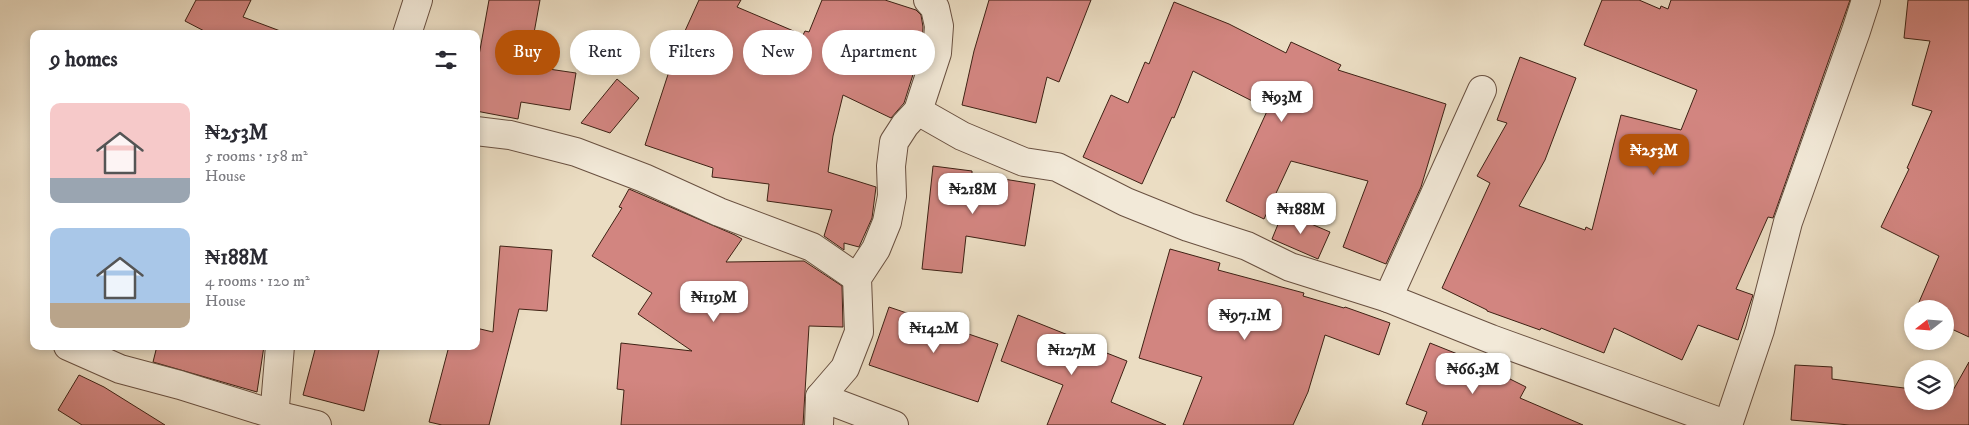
<!DOCTYPE html>
<html lang="en">
<head>
<meta charset="utf-8">
<style>
  :root { --surface:#fff; --page:#f7f7f7; --text:#2b2b33; --muted:#7c7c81; --accent:#b45309 }
  body { margin:0; font-family:"IM FELL DW Pica",serif; background:var(--page); color:var(--text); height:100vh; display:flex; flex-direction:column; font-size:19px; white-space:nowrap }
  * { box-sizing:border-box; margin:0 }
  p { font-size:16px; color:var(--muted) }
  .icon { flex:none; width:28px; height:28px; fill:none; stroke:currentColor; stroke-width:2; stroke-linecap:round; stroke-linejoin:round }
  .map { position:relative; flex:1; overflow:hidden }
  .side { position:absolute; left:30px; top:30px; width:450px; height:320px; display:flex; flex-direction:column; background:var(--surface); border-radius:10px; box-shadow:0 2px 8px #0003 }
  .side>* { flex:none }
  .guide { position:absolute; left:495px; top:30px; width:475px; height:45px; display:flex; gap:10px }
  .needle { width:32px; rotate:253deg }
  .controls { position:absolute; left:1904px; top:300px; display:grid; gap:10px }
  .controls a { display:grid; place-items:center; width:50px; height:50px; border-radius:50%; background:var(--surface); box-shadow:0 2px 8px #0003; font-size:25px }
  .price { position:absolute; translate:-50% -42px; padding:0 11px; border-radius:10px; background:#fff; color:#222; font-size:16px; line-height:32px; filter:drop-shadow(0 1px 2px #0008) }
  .price::after { content:''; position:absolute; left:50%; top:30px; width:15px; height:11px; margin-left:-8px; background:inherit; clip-path:polygon(0 0,100% 0,50% 100%) }
  .price.on { background:var(--accent); color:#fff }
  ul { padding:0; list-style:none }
  li { display:flex; align-items:center; gap:15px; height:125px; padding:0 20px }
  li span { display:grid; place-items:center; flex:none; width:140px; height:100px; border-radius:10px; color:#555 }
  li>.icon { margin-inline-start:auto }
  span .icon { width:60px; height:60px; fill:#fffc; stroke-width:1 }
  li b { font-size:21px }
  h2 { display:flex; justify-content:space-between; align-items:center; height:60px; padding:0 20px; font-size:21px }
  .chip { padding:0 18px; border-radius:22px; background:var(--surface); box-shadow:0 2px 8px #0003; font-size:18px; line-height:45px }
  .chip.on { background:var(--accent); color:#fff }
  .map>svg:first-child { display:block }
</style>
</head>
<body>
<div class="map">
<svg width="1969" height="425" viewBox="0 0 1969 425">
  <rect width="100%" height="100%" fill="#ebddc3"/>
  <filter id="stains"><feTurbulence type="fractalNoise" baseFrequency=".004" numOctaves="4"/><feColorMatrix values="0 0 0 0 .2 0 0 0 0 .09 0 0 0 0 .02 0 0 0 .5 -.17"/></filter>
  <radialGradient id="worn" r=".72"><stop offset=".6" stop-color="#630" stop-opacity="0"/><stop offset="1" stop-color="#630" stop-opacity=".3"/></radialGradient>
  <g fill="#d28580" stroke="#3e2114">
    <path d="M196,0H251L243,17L283,32V34H210L185,21Z"/>
    <path d="M489,0H540L528,66L576,73L570,110L521,102L518,119L476,111V72Z"/>
    <path d="M699,0H741L737,7L803,35L805,31L809,32L822,0H885L916,10L921,15L923,27L922,46L904,103L891,118L843,95L833,136L828,172L876,187L872,218L859,247L844,243V250L824,236L832,210L767,201L769,184L712,177L713,168L645,145L675,53Z"/>
    <path d="M989,0H1091L1059,82L1047,77L1036,123L962,105L974,51Z"/>
    <path d="M1602,0H1639L1660,9L1661,6L1668,9L1671,0H1850L1773,218L1768,217L1736,289L1753,295L1738,340L1698,325L1682,360L1614,328L1604,353L1541,328L1540,330L1487,311V310L1442,288L1490,183L1477,176L1507,123L1497,120L1520,57L1576,78L1545,160L1519,206L1585,230L1586,227L1592,230L1621,115L1681,130L1697,90L1584,45Z"/>
    <path d="M1908,0H1969V337L1945,326V309H1916L1939,256L1881,227L1909,169L1907,168L1932,111L1912,105L1930,41L1904,38Z"/>
    <path d="M1174,2L1229,24L1286,53L1291,42L1341,65L1338,70L1446,104L1421,187L1386,264L1343,247L1368,181L1291,161L1264,219L1226,201L1268,109L1193,71L1174,118L1172,117L1142,184L1083,157L1111,95L1128,103L1145,62L1149,64Z"/>
    <path d="M617,79L639,98L610,133L581,123Z"/>
    <path d="M933,166L972,171V174L1035,184L1025,246L966,236L962,273L922,269Z"/>
    <path d="M629,189L735,235L742,239L726,262L804,261L842,286L843,327L809,326L803,425H621L624,390L617,389L621,343L692,351L638,314L652,293L592,256L622,208L619,207Z"/>
    <path d="M1283,212L1330,232L1318,259L1272,239Z"/>
    <path d="M500,246L552,250L547,311L519,309L489,425H442L429,422L449,346H476V328L493,332Z"/>
    <path d="M1170,249L1220,263L1218,270L1304,293L1303,296L1344,308L1345,307L1390,323L1379,355L1325,335L1308,392L1293,425H1183L1202,377L1139,358Z"/>
    <path d="M889,307L998,344L978,402L869,365Z"/>
    <path d="M1018,315L1068,335L1066,337L1127,361L1111,402L1166,425H1047L1063,385L1001,361Z"/>
    <path d="M1430,343L1470,359L1526,387L1520,398L1583,425H1422L1427,412L1406,404Z"/>
    <path d="M157,346H264L257,392L153,362Z"/>
    <path d="M316,346H380L364,411L303,395Z"/>
    <path d="M1969,362V425H1850L1791,420L1795,365L1832,367V379L1912,389V401H1947Z"/>
    <path d="M79,375L104,387L165,425H82L58,410Z"/>
  </g>
  <g fill="none" stroke-linecap="round" stroke-linejoin="round">
    <g stroke="#695040" stroke-width="30">
      <g id="minor">
        <path d="M407,34L418,0"/>
        <path d="M918,111L962,136L1024,162L1057,167L1126,202L1188,227L1247,246L1290,267L1388,298L1491,339L1728,425"/>
        <path d="M476,131L510,135L576,152L644,178L719,212L812,247L857,278"/>
        <path d="M1388,298L1482,90"/>
        <path d="M68,346L120,369L180,385L276,415L317,425"/>
        <path d="M820,397L894,425"/>
        <path d="M276,425L275,406L280,346"/>
        <path d="M819,425L820,397L845,368L859,332L857,278L876,249L887,222L892,196L891,166L894,142L905,125L918,111L937,53L939,26L935,8L928,0"/>
        <path d="M1728,425L1760,330L1788,222L1856,31L1866,0"/>
      </g>
    </g>
    <use href="#minor" stroke="#f2e9d8" stroke-width="28"/>
  </g>
  <rect width="100%" height="100%" filter="url(#stains)"/>
  <rect width="100%" height="100%" fill="url(#worn)"/>
</svg>
<div class="controls">
<a><svg class="needle" viewBox="-14 -14 28 28"><path d="M0-13l5 13h-10z" fill="#e53935"/><path d="M0 13l5-13h-10z" fill="#7c7c81"/></svg></a>
<a><svg class="icon" aria-label="layers" viewBox="0 0 24 24"><path d="M12 4l9 5-9 5-9-5zM3 14l9 5 9-5"/></svg></a>
</div>
<b class="price" style="left:1282px;top:123px">₦93M</b>
<b class="price on" style="left:1654px;top:176px">₦253M</b>
<b class="price" style="left:973px;top:215px">₦218M</b>
<b class="price" style="left:1301px;top:235px">₦188M</b>
<b class="price" style="left:714px;top:323px">₦119M</b>
<b class="price" style="left:1245px;top:341px">₦97.1M</b>
<b class="price" style="left:934px;top:354px">₦142M</b>
<b class="price" style="left:1072px;top:376px">₦127M</b>
<b class="price" style="left:1473px;top:395px">₦66.3M</b>
<div class="guide">
<a class="chip on">Buy</a>
<a class="chip">Rent</a>
<a class="chip">Filters</a>
<a class="chip">New</a>
<a class="chip">Apartment</a>
</div>
<section class="side">
<h2>9 homes<svg class="icon" aria-label="filters" viewBox="0 0 24 24"><path d="M4 7h16M4 17h16"/><circle cx="9" cy="7" r="2"/><circle cx="15" cy="17" r="2"/></svg></h2>
<ul>
<li><span style="background:linear-gradient(#f6c9c9 75%,#9aa5b1 0)"><svg class="icon" aria-label="home" viewBox="0 0 24 24"><path d="M3 11l9-7 9 7M6 9v11h12V9"/></svg></span><div><b>₦253M</b><p>5 rooms · 158 m²</p><p>House</p></div></li>
<li><span style="background:linear-gradient(#a9c7e8 75%,#b9a48a 0)"><svg class="icon" aria-label="home" viewBox="0 0 24 24"><path d="M3 11l9-7 9 7M6 9v11h12V9"/></svg></span><div><b>₦188M</b><p>4 rooms · 120 m²</p><p>House</p></div></li>
</ul>
</section>
</div>
</body>
</html>
